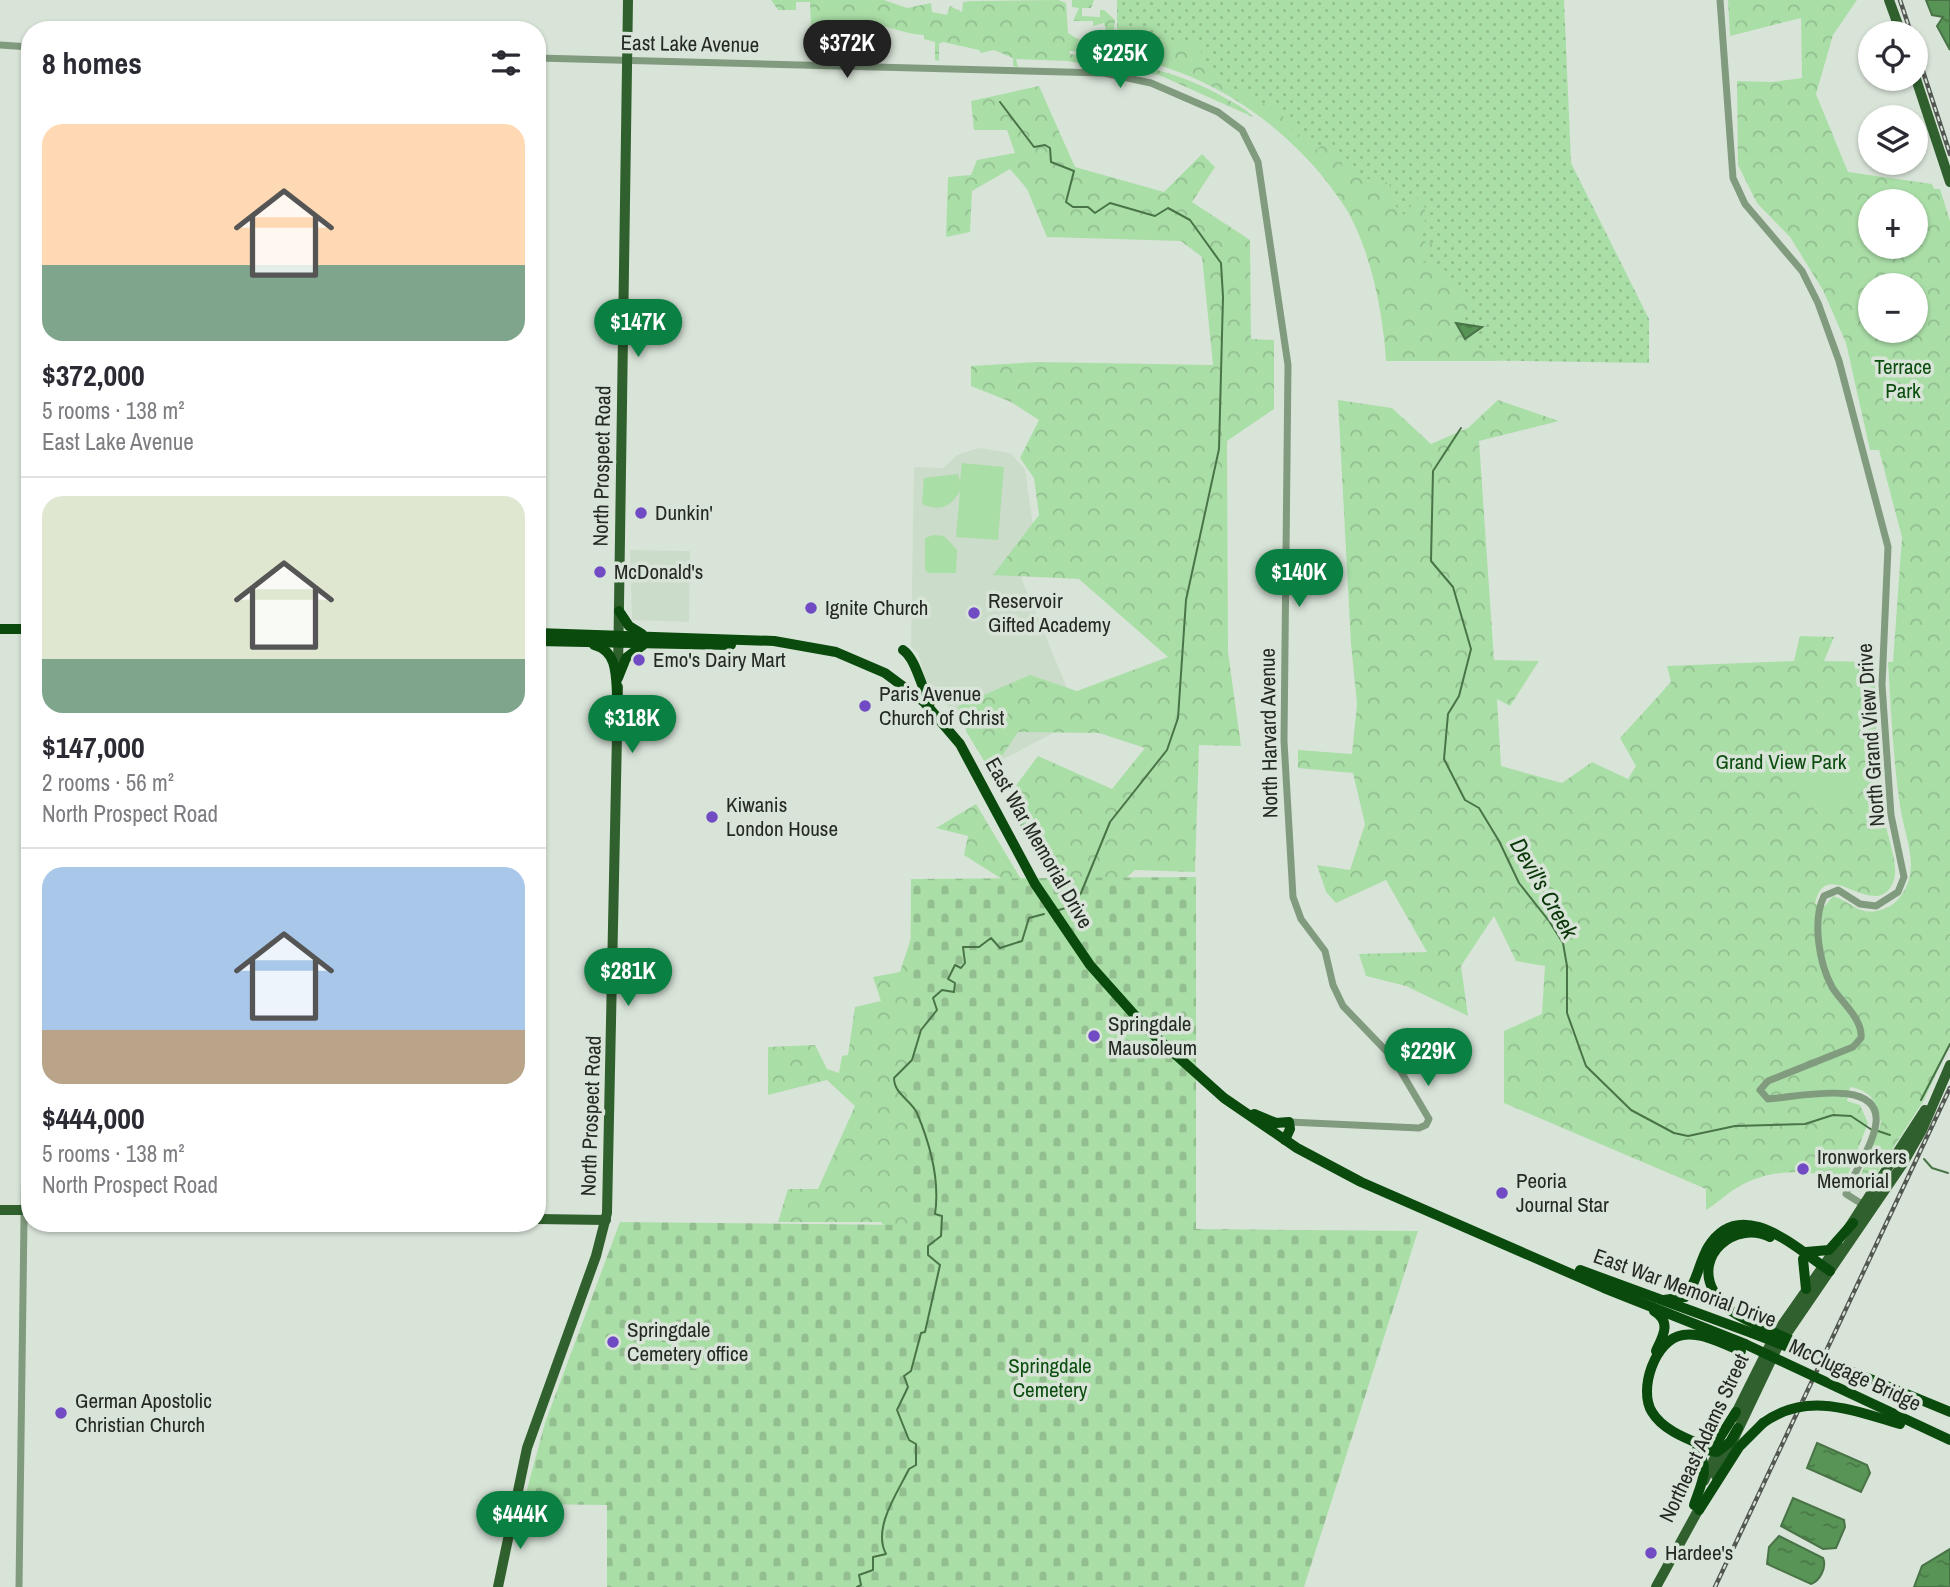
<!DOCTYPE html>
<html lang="en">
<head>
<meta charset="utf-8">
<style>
  :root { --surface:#fff; --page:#f7f7f7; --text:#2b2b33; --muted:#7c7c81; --line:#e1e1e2; --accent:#0b8043 }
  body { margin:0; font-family:"Archivo Narrow",sans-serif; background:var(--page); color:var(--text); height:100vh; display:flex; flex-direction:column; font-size:26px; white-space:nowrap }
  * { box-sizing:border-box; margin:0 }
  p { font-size:23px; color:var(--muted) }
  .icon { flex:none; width:38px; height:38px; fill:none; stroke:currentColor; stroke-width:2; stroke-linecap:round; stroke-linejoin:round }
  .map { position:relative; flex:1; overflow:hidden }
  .sheet { position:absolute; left:21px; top:21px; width:525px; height:1211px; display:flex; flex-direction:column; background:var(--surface); border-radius:28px; box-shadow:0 2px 5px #0004 }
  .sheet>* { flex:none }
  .fabs { position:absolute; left:1858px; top:21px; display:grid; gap:14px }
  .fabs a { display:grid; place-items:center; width:70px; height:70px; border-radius:50%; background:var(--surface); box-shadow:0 2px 5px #0004; font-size:35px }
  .price { position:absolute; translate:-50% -60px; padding:0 16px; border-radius:24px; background:var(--accent); color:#fff; font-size:23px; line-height:46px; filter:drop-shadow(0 2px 4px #0008) }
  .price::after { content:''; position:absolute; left:50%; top:42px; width:21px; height:16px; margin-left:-10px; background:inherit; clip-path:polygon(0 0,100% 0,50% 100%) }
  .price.current { background:#222; color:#fff }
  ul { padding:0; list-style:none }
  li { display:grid; align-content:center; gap:14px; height:371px; padding:0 21px }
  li+li { border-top:2px solid var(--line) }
  li span { display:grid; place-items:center; height:217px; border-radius:21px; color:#555 }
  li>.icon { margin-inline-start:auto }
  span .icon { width:126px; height:126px; fill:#fffc; stroke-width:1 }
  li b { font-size:30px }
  h2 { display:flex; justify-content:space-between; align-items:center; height:84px; padding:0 21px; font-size:30px }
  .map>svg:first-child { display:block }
</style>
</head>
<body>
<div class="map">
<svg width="1950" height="1587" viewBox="0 0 1950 1587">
  <defs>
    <pattern id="grass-dots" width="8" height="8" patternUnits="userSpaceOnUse" patternTransform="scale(1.75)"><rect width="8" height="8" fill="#aadea7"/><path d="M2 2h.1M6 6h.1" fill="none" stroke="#92be90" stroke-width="1.8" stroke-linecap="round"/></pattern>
    <pattern id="forest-crowns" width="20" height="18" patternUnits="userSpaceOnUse" patternTransform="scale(1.75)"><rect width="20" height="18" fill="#aadea7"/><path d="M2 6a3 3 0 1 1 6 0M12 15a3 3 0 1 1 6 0" fill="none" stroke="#92be90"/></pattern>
    <pattern id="cemetery-stones" width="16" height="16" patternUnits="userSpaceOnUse" patternTransform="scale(1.75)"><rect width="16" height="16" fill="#aadea7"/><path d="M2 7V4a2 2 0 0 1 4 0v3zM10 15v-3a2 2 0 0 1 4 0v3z" fill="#92be90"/></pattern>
    <pattern id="water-ripples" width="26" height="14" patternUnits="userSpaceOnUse" patternTransform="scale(1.75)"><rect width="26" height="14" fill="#589456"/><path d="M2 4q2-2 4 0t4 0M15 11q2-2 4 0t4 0" fill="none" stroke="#497947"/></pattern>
  </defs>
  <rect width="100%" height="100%" fill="#d9e4d8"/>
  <g fill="#cbdcca">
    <path d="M978,448L1011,453L1025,470L1034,532L1017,553L1022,580L1080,719L990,766L953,712L926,680L918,653L911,647L914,467L943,468L957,455Z"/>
    <path d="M630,550L690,551L689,622L632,620Z"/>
  </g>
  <path fill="url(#grass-dots)" d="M1117,0H1564L1571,163L1649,319V363L1388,359L1386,294L1371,243L1295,137L1214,82L1117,52Z"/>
  <g fill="url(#forest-crowns)" fill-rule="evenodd">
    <path d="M771,0H884L907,8L931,3L932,12L947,15L950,6L962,12L963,2L971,1L1058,0L1066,3L1068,33L1080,40L1102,36L1106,30L1104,23L1093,26V21H1073L1079,8L1072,7V0H1094L1091,8H1082V16L1100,17V10H1104L1115,20L1114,29L1121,41L1144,48L1161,43H1199L1204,65L1214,76L1227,80L1226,85L1281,112C1287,130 1306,137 1317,150L1327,139L1346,158L1338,170L1355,168L1361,178L1370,179L1375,175L1390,185L1389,192L1395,196L1394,204L1404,215L1417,198L1424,202L1426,218L1420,232L1426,243L1436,244L1435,249L1425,255L1422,262C1425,263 1429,262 1433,263C1444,264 1452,281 1458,289H1462L1465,294L1462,299L1469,305L1463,317L1465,322L1474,323L1477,350L1488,348L1502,355L1500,360L1490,361H1386C1383,311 1369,239 1339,198C1277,110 1178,52 1069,51L1070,54C1125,61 1178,70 1227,99C1236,104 1248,110 1253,117L1159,75L1067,61L1016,59L1018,67L1013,66V58L994,50L981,53L979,50L943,42L939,44V61L935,60V42L924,39V35C896,34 866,14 837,24L833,54L812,51L810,2H796V10H778Z"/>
    <path d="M1728,0H1857L1833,35L1816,94L1848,172L1932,184L1934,189H1940L1950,221V1045L1924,1100L1866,1190L1858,1192L1857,1185L1881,1123C1878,1102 1871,1091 1850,1087L1847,1101L1860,1105L1868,1123L1846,1180C1809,1170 1773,1167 1738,1187C1727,1193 1718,1203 1706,1210V1189L1504,1103V1031L1542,1014L1545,966L1516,961L1494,916L1461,966L1468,1016L1406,986L1366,976L1359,954L1427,952L1386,880L1336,903L1326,892L1317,865L1350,870L1365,824L1353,773L1298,768V750L1352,754L1357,704L1351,644L1338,400L1392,408L1431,444L1468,428L1498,400L1559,421L1479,441L1494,660L1539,661L1510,706L1497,699L1501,766L1562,783L1592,762L1628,779L1636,766L1620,738L1671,682L1667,666L1794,661L1800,636L1834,637L1824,661L1874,662C1877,714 1874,771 1885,822C1888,839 1901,869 1892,885C1872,921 1825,853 1815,904L1825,906L1833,896C1854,902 1859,919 1886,908C1899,903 1908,887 1910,875C1914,854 1903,827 1900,806C1893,759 1891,710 1888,662H1893L1902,537L1879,450H1870L1846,343L1823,290L1790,237L1757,203L1738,165L1737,81L1772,82L1802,78L1801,18L1730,36ZM1871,201H1916V247H1871ZM1871,285H1916V331H1871Z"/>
    <path d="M1039,86L1075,167L1164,192L1202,154L1215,167L1192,202L1250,240L1251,339L1274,340V409L1227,441L1228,652L1241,746L1199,745L1195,872L1135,870L1101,901L1088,940L1045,872L1006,799L1038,756L1112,789L1145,748L1099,733L1018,732L991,772L967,733L958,706L1030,675L1077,691L1168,657L1079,579L993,575L1039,515L1034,478L1020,458L1039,420L1011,402L971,386V366L1037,362L1213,365L1202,257L1181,241L1047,237L1027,189L1010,169L972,191L970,232L946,237L948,177L971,175L977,160L1015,153L1007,130H974L971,101Z"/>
    <path d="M976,804L1025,886L922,1267L881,1222H778L788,1189H818L855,1106L827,1080L768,1095V1047L815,1045L827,1069L839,1073L842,1056L848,1055L855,1007L881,1001L873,977L900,972L913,932L1002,879L964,855L968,836L936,828Z"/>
  </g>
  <path fill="url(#cemetery-stones)" d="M1196,877V1229L1418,1231L1304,1587H607V1505L523,1504L545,1423L620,1222L909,1225L911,879Z"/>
  <g fill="#aadea7">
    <path d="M962,463L1004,467L998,540L956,537L960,491C951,507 940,512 922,504L924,478L958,474L960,482Z"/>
    <path d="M933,535L944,536L957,550L956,573H928L925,569V538Z"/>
    <path d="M1848,763C1856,773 1858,797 1844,805C1837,809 1825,809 1816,811C1806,802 1801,783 1808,770Z"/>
  </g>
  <g fill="url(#water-ripples)" stroke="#497447" stroke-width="2">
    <path d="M1926,0H1950V50L1937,26L1943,17L1932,15Z"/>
    <path d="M1456,323L1482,327L1465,339Z"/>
    <path d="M1817,1443L1867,1465L1870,1473L1861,1492L1807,1468Z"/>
    <path d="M1793,1498L1844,1520L1845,1527L1836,1548L1823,1549L1781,1526Z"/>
    <path d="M1779,1536L1823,1558C1827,1567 1820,1581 1811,1584L1767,1564L1769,1547Z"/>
    <path d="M1950,1549V1587H1914L1922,1566Z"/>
  </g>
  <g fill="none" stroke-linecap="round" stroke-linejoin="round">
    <g stroke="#497447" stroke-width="2">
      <path d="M1000,102L1034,147L1045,145L1050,148L1051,162L1074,171L1066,202L1073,207H1088L1095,213L1110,203L1155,216L1168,208L1190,220L1221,263L1223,297L1219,449L1186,600L1178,718L1167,750L1110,822L1081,893L1069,907L1059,910"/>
      <path d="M1461,428L1433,471L1431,561L1453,587L1471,649L1459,696L1448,714L1444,759L1465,800L1479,808L1499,841L1519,883L1549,921L1563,943L1567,966V1013L1586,1066L1631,1110L1674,1133L1688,1136L1735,1126L1805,1124L1833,1115L1851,1116L1872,1130"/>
      <path d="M1921,1100L1950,1044"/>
      <path d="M1878,1131L1890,1135"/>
      <path d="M1924,1159L1932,1168L1948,1173"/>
      <path d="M857,1587L861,1585L859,1575L873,1570V1557L886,1554C872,1528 898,1492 909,1469L916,1465V1444L909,1440L897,1410L908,1387L904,1376L911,1371L921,1333L925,1332L940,1265L928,1255V1246L941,1236L942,1216L935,1214C940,1181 930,1144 917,1113C911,1100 894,1094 894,1078L912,1060L921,1030L937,1010L933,998L942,990L954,992L955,983L948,979L955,965L961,968L965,963L963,947H979L991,938L1000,948L1022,941L1029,918L1044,914"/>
    </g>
    <g stroke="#819b7f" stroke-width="7">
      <path d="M1720,0L1733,178L1745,204L1802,271L1818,303L1839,361L1888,547L1882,685L1891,815L1904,877L1898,892L1876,906L1860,904L1838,890L1824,896C1812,921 1819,963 1832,987C1841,1002 1863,1019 1861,1038L1853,1047L1768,1081L1760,1090L1768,1099C1794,1098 1881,1076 1876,1123C1873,1146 1854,1171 1846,1194L1867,1207"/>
      <path d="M0,45L30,47"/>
      <path d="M537,58L1104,73L1151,83L1218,112L1242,130L1258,162L1288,365L1284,741L1293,897L1301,919L1325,951L1333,985L1343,1006L1393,1058L1429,1119L1426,1125L1419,1128L1289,1122"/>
      <path d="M19,1587L29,853L27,704L30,484"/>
    </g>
    <g stroke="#30602e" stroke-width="10">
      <path d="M1889,0L1901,33"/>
      <path d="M1916,79L1950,182"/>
      <path d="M618,672L628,0"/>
      <path d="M0,1210H30"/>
      <path d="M537,1219L606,1220"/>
      <path d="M1848,1229L1925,1110"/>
      <path d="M1734,1417L1775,1335L1838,1245"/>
      <path d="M1716,1476L1777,1348L1902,1165L1922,1130L1950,1065"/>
      <path d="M1704,1481L1720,1446"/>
      <path d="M498,1587L527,1448L596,1256L607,1213L618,687"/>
      <path d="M1656,1587L1701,1505"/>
    </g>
    <g stroke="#0a4b0d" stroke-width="10">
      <path d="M619,611L629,626L642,634"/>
      <path d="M0,629H30"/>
      <path d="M537,633L774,641L836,652L885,673L924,702L960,744L1035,884L1090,965L1147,1029L1224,1098L1297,1148L1361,1182L1604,1288L1745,1344"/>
      <path d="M537,641L731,645"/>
      <path d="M594,645C617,651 616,674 617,695"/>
      <path d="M903,650C916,659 921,687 930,703"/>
      <path d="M618,678L626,658L643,645"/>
      <path d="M1254,1114L1276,1123L1289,1122L1290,1129L1285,1140"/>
      <path d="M1806,1252L1829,1250L1853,1223"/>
      <path d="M1803,1259L1806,1289"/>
      <path d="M1580,1270L1752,1333"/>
      <path d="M1664,1300L1685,1297C1697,1283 1699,1262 1708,1247C1741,1194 1797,1249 1830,1271"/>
      <path d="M1654,1311C1672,1322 1663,1336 1656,1351"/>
      <path d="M1757,1325C1741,1317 1723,1309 1714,1292C1693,1255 1735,1220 1770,1237"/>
      <path d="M1875,1381L1950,1412"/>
      <path d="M1736,1412L1717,1442L1702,1445C1685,1438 1662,1429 1652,1412C1638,1390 1655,1339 1683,1335C1702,1332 1724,1344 1741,1351"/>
      <path d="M1698,1448L1717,1452L1730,1442L1738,1428"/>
      <path d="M1694,1505C1700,1487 1712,1465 1696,1451"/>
      <path d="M1699,1510L1739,1447L1763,1423"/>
    </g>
    <g stroke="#525851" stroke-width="4.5">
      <g id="rail">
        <path d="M1900,0L1911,33"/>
        <path d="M1916,50L1950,154"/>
        <path d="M1715,1587L1950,1088"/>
      </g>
    </g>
    <use href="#rail" stroke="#d9e4d8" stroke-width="2" stroke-dasharray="5" stroke-linecap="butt"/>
    <g stroke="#0a4b0d" stroke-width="10">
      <path d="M1757,1325L1797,1343"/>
      <path d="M1752,1333L1875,1381"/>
      <path d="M1745,1344L1950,1440"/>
      <path d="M1763,1423C1807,1391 1852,1410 1900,1424"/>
    </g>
  </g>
  <g fill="#704bc4" stroke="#d9e4d8" stroke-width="2.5">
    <circle cx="641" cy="513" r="7"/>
    <circle cx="600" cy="572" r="7"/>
    <circle cx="811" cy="608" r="7"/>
    <circle cx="974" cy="613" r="7"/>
    <circle cx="639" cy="660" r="7"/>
    <circle cx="865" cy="706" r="7"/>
    <circle cx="712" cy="817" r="7"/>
    <circle cx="1094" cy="1036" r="7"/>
    <circle cx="1803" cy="1169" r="7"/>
    <circle cx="1502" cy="1193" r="7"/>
    <circle cx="613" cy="1342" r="7"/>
    <circle cx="61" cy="1413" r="7"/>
    <circle cx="1651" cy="1553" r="7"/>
  </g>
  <g text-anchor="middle" stroke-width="7" stroke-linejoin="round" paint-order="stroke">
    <g font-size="21" fill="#252924" stroke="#d9e4d8">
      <text transform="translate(690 44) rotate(1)" y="7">East Lake Avenue</text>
      <text transform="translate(602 466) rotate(-89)" y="7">North Prospect Road</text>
      <text transform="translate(1269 733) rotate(-91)" y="7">North Harvard Avenue</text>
      <text transform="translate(1871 735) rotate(-94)" y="7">North Grand View Drive</text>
      <text transform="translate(1039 843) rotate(60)" y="7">East War Memorial Drive</text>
      <text transform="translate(591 1116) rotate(-88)" y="7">North Prospect Road</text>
      <text transform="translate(1685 1288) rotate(20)" y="7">East War Memorial Drive</text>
      <text transform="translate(1855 1375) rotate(25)" y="7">McClugage Bridge</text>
      <text transform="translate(1704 1438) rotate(-65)" y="7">Northeast Adams Street</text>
    </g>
    <g font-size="21" fill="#0b4d0e" stroke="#d9e4d8">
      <text x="1903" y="374">Terrace<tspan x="1903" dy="24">Park</tspan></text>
      <text x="1781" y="769">Grand View Park</text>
      <text x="1050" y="1373">Springdale<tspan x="1050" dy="24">Cemetery</tspan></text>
    </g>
    <g font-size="21" fill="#252924" stroke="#d9e4d8" text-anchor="start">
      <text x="655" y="520">Dunkin'</text>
      <text x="614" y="579">McDonald's</text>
      <text x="988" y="608">Reservoir<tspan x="988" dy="24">Gifted Academy</tspan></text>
      <text x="825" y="615">Ignite Church</text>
      <text x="653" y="667">Emo's Dairy Mart</text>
      <text x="879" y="701">Paris Avenue<tspan x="879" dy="24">Church of Christ</tspan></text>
      <text x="726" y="812">Kiwanis<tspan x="726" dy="24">London House</tspan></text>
      <text x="1108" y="1031">Springdale<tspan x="1108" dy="24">Mausoleum</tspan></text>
      <text x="1817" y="1164">Ironworkers<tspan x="1817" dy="24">Memorial</tspan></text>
      <text x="1516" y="1188">Peoria<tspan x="1516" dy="24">Journal Star</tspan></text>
      <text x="627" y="1337">Springdale<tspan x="627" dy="24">Cemetery office</tspan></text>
      <text x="75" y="1408">German Apostolic<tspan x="75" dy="24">Christian Church</tspan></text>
      <text x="1665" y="1560">Hardee's</text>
    </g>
    <g font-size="23" font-style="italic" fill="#0a360a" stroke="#d9e4d8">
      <text transform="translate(1544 888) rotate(60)" y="8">Devil's Creek</text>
    </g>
  </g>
</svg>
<div class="fabs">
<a><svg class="icon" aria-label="locate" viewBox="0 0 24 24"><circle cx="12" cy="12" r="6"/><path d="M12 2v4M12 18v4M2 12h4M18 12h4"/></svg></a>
<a><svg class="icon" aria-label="layers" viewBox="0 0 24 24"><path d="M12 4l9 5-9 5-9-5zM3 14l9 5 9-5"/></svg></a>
<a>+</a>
<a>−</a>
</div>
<b class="price current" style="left:847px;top:80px">$372K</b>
<b class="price" style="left:1120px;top:90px">$225K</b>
<b class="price" style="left:638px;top:359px">$147K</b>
<b class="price" style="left:1299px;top:609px">$140K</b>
<b class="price" style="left:632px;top:755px">$318K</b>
<b class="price" style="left:628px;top:1008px">$281K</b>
<b class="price" style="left:1428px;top:1088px">$229K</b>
<b class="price" style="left:520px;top:1551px">$444K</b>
<section class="sheet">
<h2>8 homes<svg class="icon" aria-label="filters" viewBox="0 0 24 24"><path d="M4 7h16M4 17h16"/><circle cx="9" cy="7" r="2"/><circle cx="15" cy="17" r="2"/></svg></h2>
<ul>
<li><span style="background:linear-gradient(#ffd9b3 65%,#7fa58c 0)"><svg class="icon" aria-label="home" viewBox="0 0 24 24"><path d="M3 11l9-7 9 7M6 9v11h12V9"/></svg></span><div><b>$372,000</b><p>5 rooms · 138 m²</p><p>East Lake Avenue</p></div></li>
<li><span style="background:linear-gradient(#dfe7d0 75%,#7fa58c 0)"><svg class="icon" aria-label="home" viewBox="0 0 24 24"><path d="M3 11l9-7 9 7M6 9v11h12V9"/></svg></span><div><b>$147,000</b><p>2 rooms · 56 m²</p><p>North Prospect Road</p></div></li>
<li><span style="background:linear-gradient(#a9c7e8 75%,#b9a48a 0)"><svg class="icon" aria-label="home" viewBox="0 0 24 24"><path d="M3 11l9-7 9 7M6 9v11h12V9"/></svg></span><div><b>$444,000</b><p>5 rooms · 138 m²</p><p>North Prospect Road</p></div></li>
</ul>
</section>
</div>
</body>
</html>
